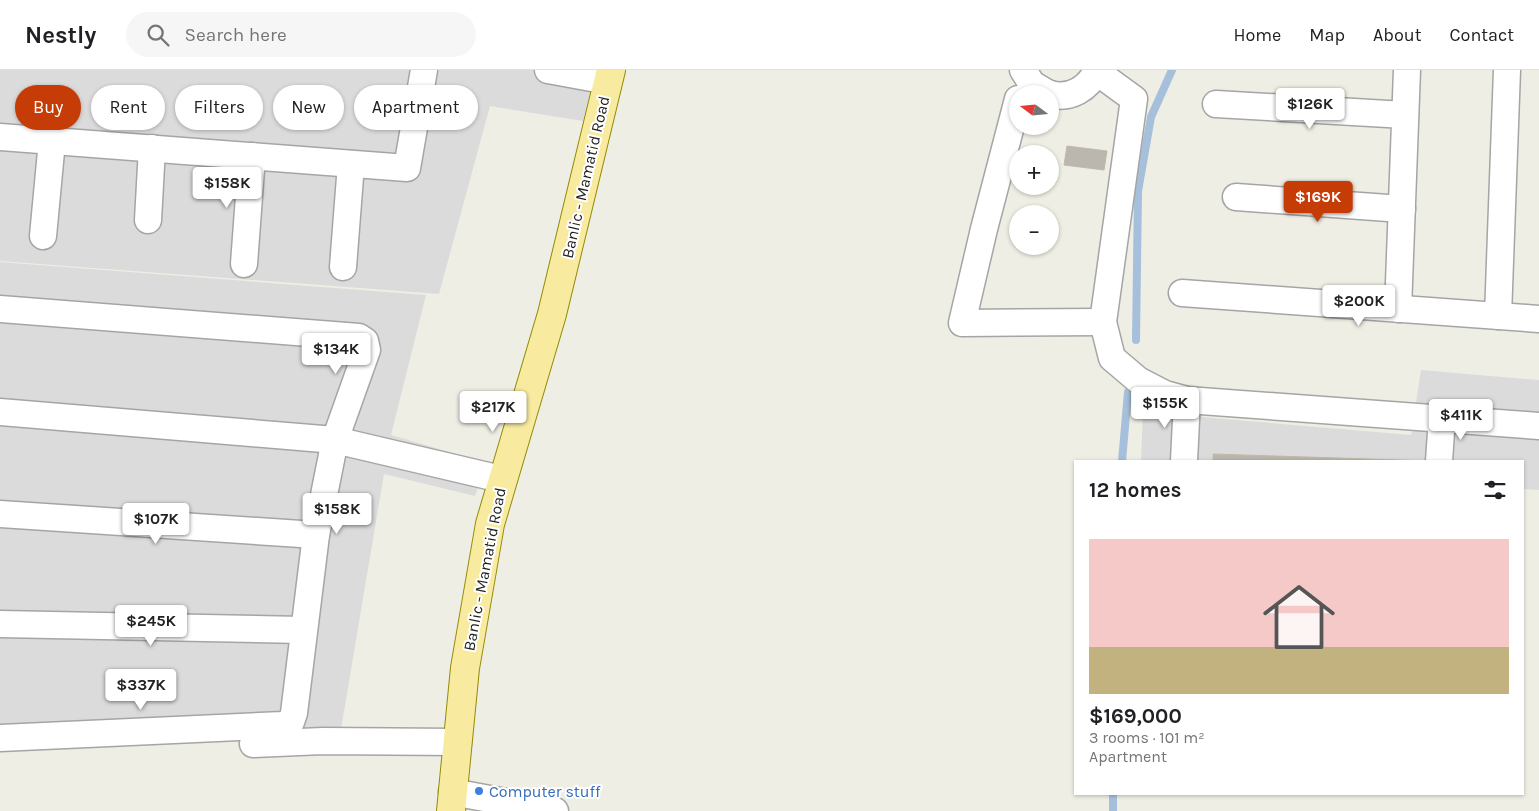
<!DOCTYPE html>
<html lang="en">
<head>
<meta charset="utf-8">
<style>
  :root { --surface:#fff; --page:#f6f6f6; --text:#202124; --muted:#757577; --line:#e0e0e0; --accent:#c53c07 }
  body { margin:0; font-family:Karla,sans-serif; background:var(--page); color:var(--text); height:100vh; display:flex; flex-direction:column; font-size:19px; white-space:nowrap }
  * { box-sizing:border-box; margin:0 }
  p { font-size:16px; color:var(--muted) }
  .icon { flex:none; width:28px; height:28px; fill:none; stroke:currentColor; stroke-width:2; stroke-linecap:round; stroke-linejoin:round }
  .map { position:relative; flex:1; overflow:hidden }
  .side { position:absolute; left:1074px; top:390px; width:450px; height:335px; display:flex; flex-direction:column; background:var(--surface); border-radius:0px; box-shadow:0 1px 4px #0004 }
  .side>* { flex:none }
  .top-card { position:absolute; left:15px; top:15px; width:475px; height:45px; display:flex; gap:10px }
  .needle { width:32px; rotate:286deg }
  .buttons { position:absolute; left:1009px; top:15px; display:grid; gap:10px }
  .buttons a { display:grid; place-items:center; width:50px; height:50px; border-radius:50%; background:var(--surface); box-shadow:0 1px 4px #0004; font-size:25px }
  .price { position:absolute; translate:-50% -42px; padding:0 11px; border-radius:5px; background:#fff; color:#222; font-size:16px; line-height:32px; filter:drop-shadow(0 1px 2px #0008) }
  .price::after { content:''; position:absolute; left:50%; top:30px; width:15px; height:11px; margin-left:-8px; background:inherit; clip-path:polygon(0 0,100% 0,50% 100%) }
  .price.current { background:var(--accent); color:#fff }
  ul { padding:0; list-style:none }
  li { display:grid; align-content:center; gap:10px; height:265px; padding:0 15px }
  li span { display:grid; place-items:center; height:155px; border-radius:0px; color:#555 }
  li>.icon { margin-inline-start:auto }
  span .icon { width:90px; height:90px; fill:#fffc; stroke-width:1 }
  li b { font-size:21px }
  h2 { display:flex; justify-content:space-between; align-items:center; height:60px; padding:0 15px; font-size:21px }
  .chip { padding:0 18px; border-radius:22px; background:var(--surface); box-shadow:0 1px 4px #0004; font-size:18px; line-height:45px }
  .chip.current { background:var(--accent); color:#fff }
  header { display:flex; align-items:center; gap:30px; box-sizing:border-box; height:70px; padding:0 25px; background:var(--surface); border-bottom:1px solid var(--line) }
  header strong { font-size:24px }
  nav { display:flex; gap:28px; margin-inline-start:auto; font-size:18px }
  .search { width:350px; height:45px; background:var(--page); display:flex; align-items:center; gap:12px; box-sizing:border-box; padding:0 18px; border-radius:28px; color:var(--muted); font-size:19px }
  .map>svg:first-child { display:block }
</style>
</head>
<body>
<header>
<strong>Nestly</strong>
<div class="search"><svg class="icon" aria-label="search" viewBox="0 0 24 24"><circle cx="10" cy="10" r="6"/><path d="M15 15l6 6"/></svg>Search here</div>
<nav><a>Home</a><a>Map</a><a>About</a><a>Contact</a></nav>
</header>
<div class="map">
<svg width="1539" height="741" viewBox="0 0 1539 741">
  <rect width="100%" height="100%" fill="#eeeee4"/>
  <g fill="#dcdbdb">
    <path d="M0,0H596L583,51L490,36L439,224L0,191Z"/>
    <path d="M0,192L426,225L391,365L487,393L475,426L384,404L341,659L0,677Z"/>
    <path d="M1421,300L1539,310V420L1523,419L1522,391H1141L1143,342L1411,365Z"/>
  </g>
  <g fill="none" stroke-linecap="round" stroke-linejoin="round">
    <g stroke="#a6c0db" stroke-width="8">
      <path d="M1136,270L1138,121L1151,47L1172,0"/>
      <path d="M1122,391L1128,322"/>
      <path d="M1113,741V724"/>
    </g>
  </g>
  <g fill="#bbb7ae" stroke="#c0b9a7">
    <path d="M1067,76L1107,81L1104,100L1064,95Z"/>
    <path d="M1213,384L1430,391H1213Z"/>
  </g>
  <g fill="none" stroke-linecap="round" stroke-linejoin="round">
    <g stroke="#a5a5a5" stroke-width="29">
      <g id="minor">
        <path d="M548,0L608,11"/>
        <path d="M1023,0L1032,14L1049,24"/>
        <path d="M1097,2L1134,29L1103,252L1112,288L1138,310L1165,324L1187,330L1539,356"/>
        <path d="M1050,24C1070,30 1089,18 1097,0"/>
        <path d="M1018,29L984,159L962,253L1103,252"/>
        <path d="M1216,34L1405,45"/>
        <path d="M0,67L407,98L424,0"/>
        <path d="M1236,127L1402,139"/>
        <path d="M148,150L152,78"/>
        <path d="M43,166L52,71"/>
        <path d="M244,194L252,86"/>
        <path d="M343,197L351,94"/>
        <path d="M1182,223L1539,249"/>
        <path d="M0,239L359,267L365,271L367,280L335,370L0,342"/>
        <path d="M1398,239L1407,0"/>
        <path d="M1498,246L1507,0"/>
        <path d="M1184,391L1187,330"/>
        <path d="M1439,391L1442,348"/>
        <path d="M0,444L316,465"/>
        <path d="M0,554L303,560"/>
        <path d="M0,668L283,655L291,652L294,643L316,465L335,370L501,409"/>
        <path d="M253,674L323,671L458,672"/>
        <path d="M452,722L555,741"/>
      </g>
    </g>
    <g stroke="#928b05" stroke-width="30">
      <path id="major" d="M451,741L465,598L490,454L552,244L611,0"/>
    </g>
    <use href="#minor" stroke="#fff" stroke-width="26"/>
    <use href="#major" stroke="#f8eb9f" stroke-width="28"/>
  </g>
  <circle fill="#3f7fe0" stroke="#fff" stroke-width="2" cx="479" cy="721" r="5"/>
  <g text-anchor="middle" stroke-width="4" stroke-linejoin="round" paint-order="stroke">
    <g font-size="16" fill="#1e1e1e" stroke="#fff">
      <text transform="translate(585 107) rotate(-77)" y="6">Banlic - Mamatid Road</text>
      <text transform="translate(484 499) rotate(-79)" y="6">Banlic - Mamatid Road</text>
    </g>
    <g font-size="16" fill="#366cbe" stroke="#fff" text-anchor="start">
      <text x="489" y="727">Computer stuff</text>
    </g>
  </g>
</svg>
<div class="buttons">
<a><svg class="needle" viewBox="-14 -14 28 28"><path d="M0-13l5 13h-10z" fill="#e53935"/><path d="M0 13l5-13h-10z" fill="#757577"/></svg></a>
<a>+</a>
<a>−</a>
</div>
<b class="price" style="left:1310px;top:60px">$126K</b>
<b class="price" style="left:227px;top:139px">$158K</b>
<b class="price current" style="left:1318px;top:153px">$169K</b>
<b class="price" style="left:1359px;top:257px">$200K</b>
<b class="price" style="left:336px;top:305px">$134K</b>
<b class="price" style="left:1165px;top:359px">$155K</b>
<b class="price" style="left:493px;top:363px">$217K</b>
<b class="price" style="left:1461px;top:371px">$411K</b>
<b class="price" style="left:337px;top:465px">$158K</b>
<b class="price" style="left:156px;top:475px">$107K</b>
<b class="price" style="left:151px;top:577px">$245K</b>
<b class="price" style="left:141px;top:641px">$337K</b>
<div class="top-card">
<a class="chip current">Buy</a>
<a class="chip">Rent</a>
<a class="chip">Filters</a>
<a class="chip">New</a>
<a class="chip">Apartment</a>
</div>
<section class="side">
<h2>12 homes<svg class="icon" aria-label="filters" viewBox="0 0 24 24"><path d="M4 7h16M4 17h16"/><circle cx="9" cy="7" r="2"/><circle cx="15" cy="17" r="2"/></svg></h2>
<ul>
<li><span style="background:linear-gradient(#f6c9c9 70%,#c2b280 0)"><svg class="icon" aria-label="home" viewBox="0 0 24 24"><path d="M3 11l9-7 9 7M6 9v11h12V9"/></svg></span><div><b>$169,000</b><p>3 rooms · 101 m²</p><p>Apartment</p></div></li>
</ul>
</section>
</div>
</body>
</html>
